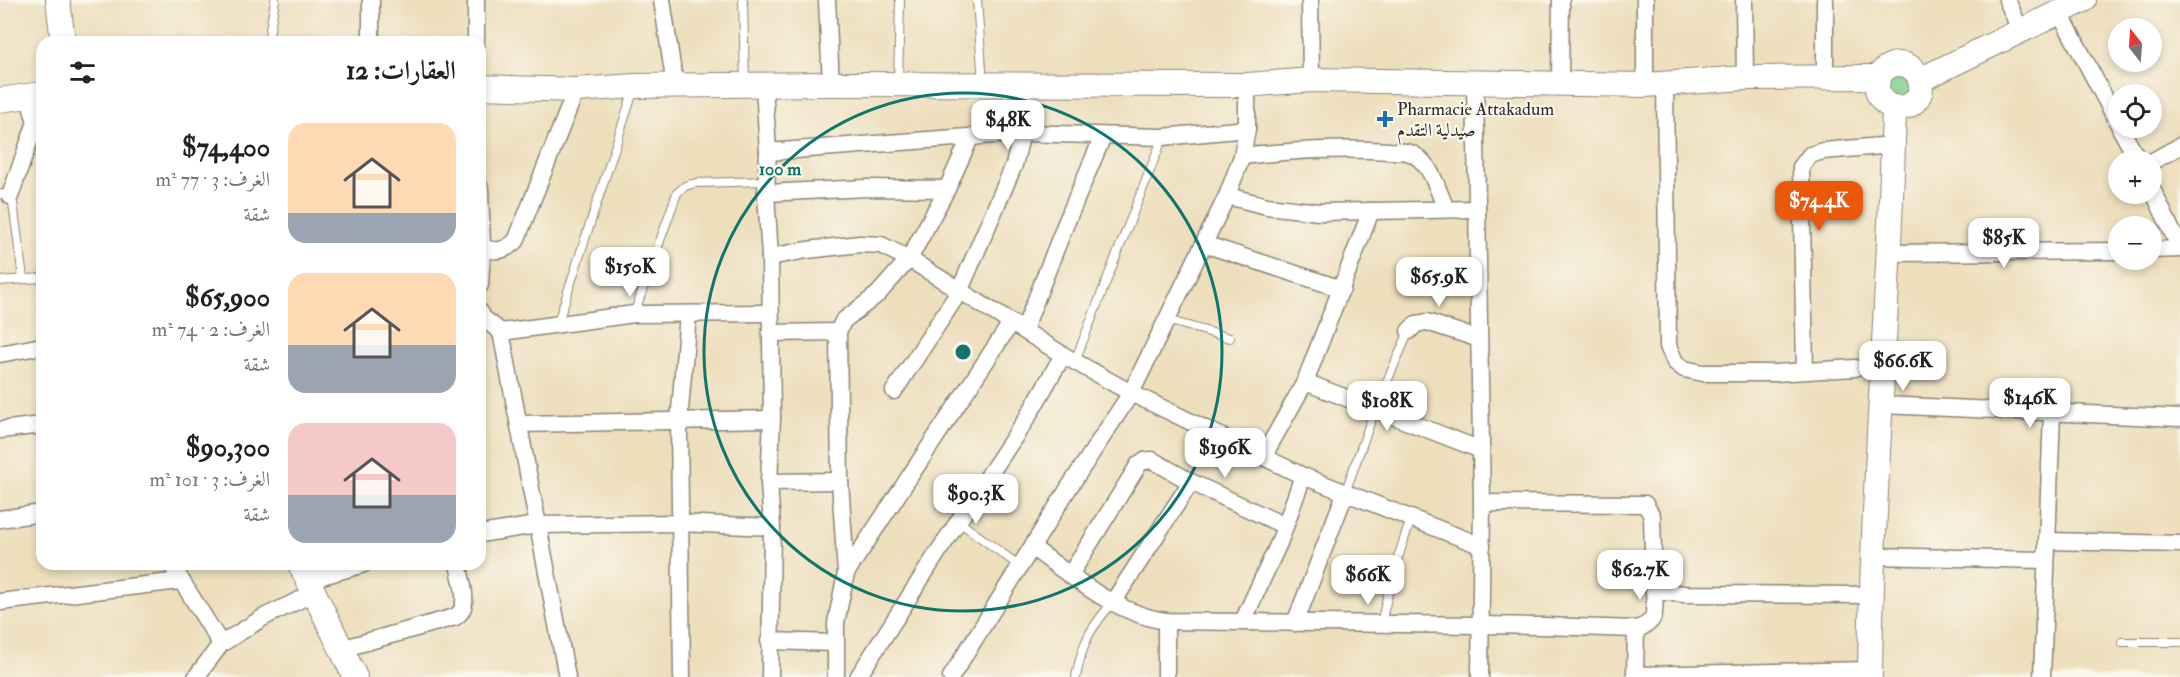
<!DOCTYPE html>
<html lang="ar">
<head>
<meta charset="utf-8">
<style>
  :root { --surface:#fff; --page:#f2f2f2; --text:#222; --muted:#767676; --accent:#ea580c }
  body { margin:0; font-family:"IM FELL Double Pica",Amiri,serif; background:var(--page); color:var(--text); direction:rtl; height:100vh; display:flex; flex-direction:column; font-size:22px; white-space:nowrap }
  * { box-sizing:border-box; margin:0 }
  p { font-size:20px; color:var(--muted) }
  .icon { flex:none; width:33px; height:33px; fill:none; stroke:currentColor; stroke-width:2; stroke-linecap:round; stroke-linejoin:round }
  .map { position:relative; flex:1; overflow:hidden; direction:ltr }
  .sheet { position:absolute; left:36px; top:36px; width:450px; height:534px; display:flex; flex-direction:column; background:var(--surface); border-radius:18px; box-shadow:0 3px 9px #0003; direction:rtl }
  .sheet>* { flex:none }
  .needle { width:39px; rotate:343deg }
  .buttons { position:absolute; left:2108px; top:18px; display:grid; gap:12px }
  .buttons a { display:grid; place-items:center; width:54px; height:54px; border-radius:50%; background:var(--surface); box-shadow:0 3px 9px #0003; font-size:30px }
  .price { position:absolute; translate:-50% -51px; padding:0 14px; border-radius:12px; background:#fff; color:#222; font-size:20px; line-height:39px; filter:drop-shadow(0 2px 3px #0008) }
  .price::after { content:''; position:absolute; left:50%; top:36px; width:18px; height:14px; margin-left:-9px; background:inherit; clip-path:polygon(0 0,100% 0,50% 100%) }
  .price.active { background:var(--accent); color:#fff }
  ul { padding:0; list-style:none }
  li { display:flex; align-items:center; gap:18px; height:150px; padding:0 30px }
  li span { display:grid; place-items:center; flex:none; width:168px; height:120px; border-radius:18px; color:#555 }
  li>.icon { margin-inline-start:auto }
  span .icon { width:72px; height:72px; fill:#fffc; stroke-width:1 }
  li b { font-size:26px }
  h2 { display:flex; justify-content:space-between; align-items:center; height:72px; padding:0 30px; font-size:26px }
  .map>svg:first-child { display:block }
</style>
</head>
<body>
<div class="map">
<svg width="2180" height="677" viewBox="0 0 2180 677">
  <rect width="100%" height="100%" fill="#fbf7ec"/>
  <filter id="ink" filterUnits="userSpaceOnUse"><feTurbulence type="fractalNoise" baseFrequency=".0167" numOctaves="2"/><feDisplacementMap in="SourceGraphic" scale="12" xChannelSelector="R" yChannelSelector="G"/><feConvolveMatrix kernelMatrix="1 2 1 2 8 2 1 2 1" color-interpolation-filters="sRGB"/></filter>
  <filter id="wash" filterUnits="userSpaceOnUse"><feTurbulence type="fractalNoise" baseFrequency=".008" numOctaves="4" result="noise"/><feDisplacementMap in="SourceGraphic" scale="24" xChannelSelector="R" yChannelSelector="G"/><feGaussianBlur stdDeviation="1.35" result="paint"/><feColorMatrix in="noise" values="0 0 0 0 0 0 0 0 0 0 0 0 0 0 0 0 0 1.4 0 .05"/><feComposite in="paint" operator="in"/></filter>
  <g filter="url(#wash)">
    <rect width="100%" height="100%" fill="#eddebc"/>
    <circle fill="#7fd090" stroke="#557e5e" stroke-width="1.5" cx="1900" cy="86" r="17"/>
  </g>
  <g filter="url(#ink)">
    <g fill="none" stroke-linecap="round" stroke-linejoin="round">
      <g stroke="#8c8474" stroke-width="10">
        <g id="lane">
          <path d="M743,0L745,83"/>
          <path d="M977,0L983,83"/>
          <path d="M268,42L275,0"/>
          <path d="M898,83L900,0"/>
          <path d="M0,194L10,196L13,203L23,278"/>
          <path d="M0,281L42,278"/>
          <path d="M634,314L677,193L685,186L696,183L767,181"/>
          <path d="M1167,320L1230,338"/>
          <path d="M557,325L634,89"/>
          <path d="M1075,361L1163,137"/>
          <path d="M1345,493L1375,409L1409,331"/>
          <path d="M958,521L1021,567"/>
          <path d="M1381,623L1394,569L1411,519"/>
          <path d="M2122,642H2180"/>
          <path d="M1076,677C1083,641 1089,630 1113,602"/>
        </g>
      </g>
      <g stroke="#8c8474" stroke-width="19">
        <g id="street">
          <path d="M662,0L675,86"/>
          <path d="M827,0L831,84"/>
          <path d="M1310,0L1311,80"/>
          <path d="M1744,0L1745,78"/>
          <path d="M2007,0L2021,32"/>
          <path d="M2060,13L2118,123"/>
          <path d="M371,42V0"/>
          <path d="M476,42V0"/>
          <path d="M1825,76V0"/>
          <path d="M1475,81L1482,503L1480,677"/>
          <path d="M1560,83L1561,0"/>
          <path d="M1665,83L1668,346L1675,362L1684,369L1703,373H1775L1855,368"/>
          <path d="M1645,85V0"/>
          <path d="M764,86L768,152L766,193L770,257L772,419L769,482L772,527L770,677"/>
          <path d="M2120,128L2138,160"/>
          <path d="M768,152L1022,133L1163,137L1247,129"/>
          <path d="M1242,156C1291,151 1341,147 1390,151C1397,151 1407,151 1413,154C1432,165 1438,191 1446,209"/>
          <path d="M2151,162L2180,146"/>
          <path d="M2151,187L2180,248"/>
          <path d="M480,188L482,247L480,285"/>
          <path d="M766,193L866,188L947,189"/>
          <path d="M10,196L36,122L28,96"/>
          <path d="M1227,196L1267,206L1319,212L1477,209"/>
          <path d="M1204,244L1342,289"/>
          <path d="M482,247C497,253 504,251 516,241L576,90"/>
          <path d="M2151,250L2180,249"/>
          <path d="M1890,253L2118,251"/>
          <path d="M770,257L807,250L860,244L881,245L909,259L1063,355L1131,393L1303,476L1482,546"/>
          <path d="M480,312L483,318L501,332L634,314L770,313"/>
          <path d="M1024,330L1066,223L1103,136"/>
          <path d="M1409,331L1416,324L1427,322L1479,339"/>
          <path d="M501,332L567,677"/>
          <path d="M770,333L838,332"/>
          <path d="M0,354L42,346"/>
          <path d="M1805,370L1801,167L1810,155L1823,151L1893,145"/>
          <path d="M1305,382L1481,450"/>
          <path d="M894,391L959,292L1014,165L1022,133V84"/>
          <path d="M1882,405L2180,418"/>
          <path d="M519,424L772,419"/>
          <path d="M0,430L42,425"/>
          <path d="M1263,457L1305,382L1371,211"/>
          <path d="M769,482L840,481"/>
          <path d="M1482,503L1645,504L1652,516L1654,591L1684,594L1872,595"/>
          <path d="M0,519L42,513"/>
          <path d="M480,534L537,525L679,523L772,527"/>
          <path d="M2047,541L2180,544"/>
          <path d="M1033,548C1073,577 1116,614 1166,621L1543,626L1636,629L1635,677"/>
          <path d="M1874,556L2046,560"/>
          <path d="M171,564L221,644"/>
          <path d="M846,573L1011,323"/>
          <path d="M1070,575L1139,464L1144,461L1152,460L1191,482L1285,526"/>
          <path d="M308,580L364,564"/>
          <path d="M0,602L180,581"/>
          <path d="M1113,602L1191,482"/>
          <path d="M1166,621V677"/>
          <path d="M1243,621L1279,543L1303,476"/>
          <path d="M1295,623L1345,494"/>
          <path d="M1636,629C1658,623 1655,610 1654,591"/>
          <path d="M769,641L835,643"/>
          <path d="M341,649L455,617C472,607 461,581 458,564"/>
          <path d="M1635,675L1870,670"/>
          <path d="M196,677L221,644L264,617L314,593"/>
          <path d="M682,677L679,422L688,314"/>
          <path d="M836,677V623L846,573L840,481L838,332L843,321L878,294L909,259L947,189L970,138"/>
          <path d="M858,677L938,552L1027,418L1063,355"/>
          <path d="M951,677L1068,489L1131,393L1227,196L1242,156L1247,129V85"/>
          <path d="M2042,677L2052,413"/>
        </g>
      </g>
      <g stroke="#8c8474" stroke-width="26">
        <g id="secondary">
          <path d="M58,0L63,42"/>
          <circle cx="1899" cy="86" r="22"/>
          <path d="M1920,80L2084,0"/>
          <path d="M480,87L576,90L635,86L831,84L1247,85L1311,80L1645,85L1745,78L1879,77"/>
          <path d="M0,100L42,94"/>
          <path d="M300,564L355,677"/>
          <path d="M1870,677C1872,487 1890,297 1894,107"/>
        </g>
      </g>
      <use href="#lane" stroke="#fff" stroke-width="8"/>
      <use href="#street" stroke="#fff" stroke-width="16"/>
      <use href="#secondary" stroke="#fff" stroke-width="24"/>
    </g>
  </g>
  <circle fill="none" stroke="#0f766e" stroke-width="3" cx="963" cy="352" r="259"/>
  <path fill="#1f6fb2" stroke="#fbf7ec" stroke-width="2" d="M1382 110h6v6h6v6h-6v6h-6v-6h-6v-6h6z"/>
  <g text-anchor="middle" stroke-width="4.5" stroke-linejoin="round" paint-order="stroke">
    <g font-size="18" fill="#2b2b2b" stroke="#fbf7ec" text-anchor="start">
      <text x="1397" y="115">Pharmacie Attakadum<tspan x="1397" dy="21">صيدلية التقدم</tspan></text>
    </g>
  </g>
  <circle cx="963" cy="352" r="9" fill="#0f766e" stroke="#fbf7ec" stroke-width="3"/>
  <g font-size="18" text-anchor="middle" font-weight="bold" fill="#0f766e" stroke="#fbf7ec" stroke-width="4.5" stroke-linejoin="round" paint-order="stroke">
    <text x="780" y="175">100 m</text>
  </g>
</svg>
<div class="buttons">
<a><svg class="needle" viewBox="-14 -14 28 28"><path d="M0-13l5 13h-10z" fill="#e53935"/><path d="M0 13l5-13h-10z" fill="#767676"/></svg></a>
<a><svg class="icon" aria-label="locate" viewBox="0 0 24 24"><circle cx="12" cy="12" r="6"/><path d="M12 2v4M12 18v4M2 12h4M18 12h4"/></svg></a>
<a>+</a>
<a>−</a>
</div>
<b class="price" style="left:1008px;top:151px">$48K</b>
<b class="price active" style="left:1819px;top:232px">$74.4K</b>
<b class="price" style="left:2004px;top:269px">$85K</b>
<b class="price" style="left:630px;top:298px">$150K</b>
<b class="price" style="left:1439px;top:308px">$65.9K</b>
<b class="price" style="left:1903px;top:392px">$66.6K</b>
<b class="price" style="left:2030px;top:429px">$146K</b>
<b class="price" style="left:1387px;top:432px">$108K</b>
<b class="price" style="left:1225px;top:479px">$196K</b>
<b class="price" style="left:976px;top:525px">$90.3K</b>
<b class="price" style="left:1640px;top:601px">$62.7K</b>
<b class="price" style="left:1368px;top:606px">$66K</b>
<section class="sheet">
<h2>العقارات: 12<svg class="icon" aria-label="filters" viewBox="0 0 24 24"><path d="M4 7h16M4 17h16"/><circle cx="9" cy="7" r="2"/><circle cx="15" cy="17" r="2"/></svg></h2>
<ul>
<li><span style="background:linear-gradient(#ffd9b3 75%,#9aa5b1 0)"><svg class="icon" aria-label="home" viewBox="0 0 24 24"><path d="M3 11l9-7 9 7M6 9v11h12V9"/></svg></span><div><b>$74,400</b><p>الغرف: 3 · 77 m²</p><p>شقة</p></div></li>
<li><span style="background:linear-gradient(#ffd9b3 60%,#9aa5b1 0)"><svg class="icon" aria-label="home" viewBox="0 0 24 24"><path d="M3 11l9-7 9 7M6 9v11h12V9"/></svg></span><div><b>$65,900</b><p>الغرف: 2 · 74 m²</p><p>شقة</p></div></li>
<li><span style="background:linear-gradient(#f6c9c9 60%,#9aa5b1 0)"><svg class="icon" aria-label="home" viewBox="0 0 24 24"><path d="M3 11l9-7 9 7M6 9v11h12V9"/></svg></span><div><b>$90,300</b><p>الغرف: 3 · 101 m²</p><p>شقة</p></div></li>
</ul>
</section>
</div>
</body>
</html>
